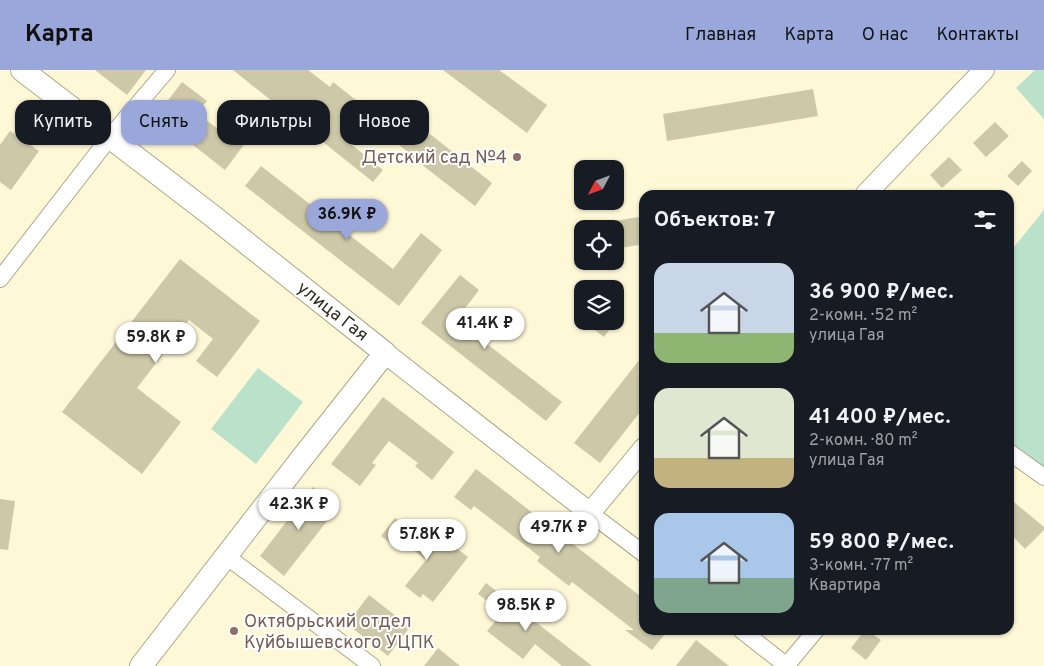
<!DOCTYPE html>
<html lang="ru">
<head>
<meta charset="utf-8">
<style>
  :root { --surface:#171b24; --page:#242831; --text:#f1f3f6; --muted:#9ea1a6; --accent:#99a7db }
  body { margin:0; font-family:Overpass,sans-serif; background:var(--page); color:var(--text); height:100vh; display:flex; flex-direction:column; font-size:19px; white-space:nowrap }
  * { box-sizing:border-box; margin:0 }
  p { font-size:16px; color:var(--muted) }
  .icon { flex:none; width:28px; height:28px; fill:none; stroke:currentColor; stroke-width:2; stroke-linecap:round; stroke-linejoin:round }
  .map { position:relative; flex:1; overflow:hidden }
  .drawer { position:absolute; left:639px; top:120px; width:375px; height:445px; display:flex; flex-direction:column; background:var(--surface); border-radius:15px; box-shadow:0 1px 4px #0004 }
  .drawer>* { flex:none }
  .guide { position:absolute; left:15px; top:30px; width:475px; height:45px; display:flex; gap:10px }
  .needle { width:32px; rotate:229deg }
  .tools { position:absolute; left:574px; top:90px; display:grid; gap:10px }
  .tools a { display:grid; place-items:center; width:50px; height:50px; border-radius:10px; background:var(--surface); box-shadow:0 1px 4px #0004; font-size:25px }
  .price { position:absolute; translate:-50% -42px; padding:0 11px; border-radius:18px; background:#fff; color:#222; font-size:16px; line-height:32px; filter:drop-shadow(0 1px 2px #0008) }
  .price::after { content:''; position:absolute; left:50%; top:30px; width:15px; height:11px; margin-left:-8px; background:inherit; clip-path:polygon(0 0,100% 0,50% 100%) }
  .price.current { background:var(--accent); color:#111 }
  ul { padding:0; list-style:none }
  li { display:flex; align-items:center; gap:15px; height:125px; padding:0 15px }
  li span { display:grid; place-items:center; flex:none; width:140px; height:100px; border-radius:15px; color:#555 }
  li>.icon { margin-inline-start:auto }
  span .icon { width:60px; height:60px; fill:#fffc; stroke-width:1 }
  li b { font-size:21px }
  h2 { display:flex; justify-content:space-between; align-items:center; height:60px; padding:0 15px; font-size:21px }
  .pill { padding:0 18px; border-radius:15px; background:var(--surface); box-shadow:0 1px 4px #0004; font-size:18px; line-height:45px }
  .pill.current { background:var(--accent); color:#111 }
  header { display:flex; align-items:center; gap:30px; box-sizing:border-box; height:70px; padding:0 25px; background:var(--accent); color:#111 }
  header strong { font-size:24px }
  nav { display:flex; gap:28px; margin-inline-start:auto; font-size:18px }
  .map>svg:first-child { display:block }
</style>
</head>
<body>
<header>
<strong>Карта</strong>
<nav><a>Главная</a><a>Карта</a><a>О нас</a><a>Контакты</a></nav>
</header>
<div class="map">
<svg width="1044" height="596" viewBox="0 0 1044 596">
  <rect width="100%" height="100%" fill="#fef8d7"/>
  <g fill="#bae1c9">
    <path d="M1035,0H1044V49L1016,18Z"/>
    <path d="M1044,140V402L1009,372V183Z"/>
    <path d="M258,298L303,332L256,394L211,359Z"/>
  </g>
  <g fill="#cdc8a8">
    <path d="M95,0H146L127,25Z"/>
    <path d="M233,0H308L330,17L333,12L375,45L352,75L383,100L373,112Z"/>
    <path d="M443,0H499L547,35L527,63Z"/>
    <path d="M182,12L207,31L197,43L222,62L226,57L246,72L225,100L156,46Z"/>
    <path d="M813,19L818,46L667,71L663,44Z"/>
    <path d="M385,43L423,72L430,64L492,113L475,136L412,87L413,86L375,56Z"/>
    <path d="M995,52L1009,66L986,87L973,73Z"/>
    <path d="M10,61L39,81L11,120L0,112V75Z"/>
    <path d="M949,87L962,100L942,118L930,105Z"/>
    <path d="M1022,91L1032,101L1018,116L1007,106Z"/>
    <path d="M261,96L393,199L421,163L442,180L399,236L245,116Z"/>
    <path d="M644,146V174L615,179V151Z"/>
    <path d="M180,189L260,251L217,307L196,291L213,269L189,250L137,318L181,352L142,404L62,342Z"/>
    <path d="M460,205L479,220L456,250L562,332L546,351L421,253Z"/>
    <path d="M583,251H616L604,267Z"/>
    <path d="M644,284V337L600,393L574,373Z"/>
    <path d="M383,327L454,382L432,410L415,396L418,393L389,371L372,393L376,395L360,416L331,394Z"/>
    <path d="M476,399L644,529V560H668L652,580L625,560H634L572,512L569,516L537,491L540,487L474,436L471,440L454,427Z"/>
    <path d="M313,417L338,437L284,506L260,486Z"/>
    <path d="M1009,428L1044,457V460L1025,479L1009,462Z"/>
    <path d="M0,429L15,431L8,480L0,479Z"/>
    <path d="M395,448L426,472L427,470L439,480L446,470L468,487L433,532L423,524L420,528L405,516L426,490L399,469L394,476L381,466Z"/>
    <path d="M486,513L510,532L592,596H562L535,574L523,589L487,561L502,543L478,524Z"/>
    <path d="M369,525L410,557L388,586L347,554Z"/>
    <path d="M865,560H867L881,570L866,590L851,578Z"/>
    <path d="M696,570L729,596H676Z"/>
    <path d="M438,578L460,596H424Z"/>
  </g>
  <g fill="none" stroke-linecap="round" stroke-linejoin="round">
    <g stroke="#ada788" stroke-width="18">
      <g id="minor">
        <path d="M0,209L110,67L167,0"/>
        <path d="M1009,382L1044,407"/>
        <path d="M590,443L644,484"/>
        <path d="M226,486L372,596"/>
        <path d="M741,560L787,596"/>
        <path d="M786,596L816,560"/>
      </g>
    </g>
    <g stroke="#ada788" stroke-width="22">
      <g id="tertiary">
        <path d="M865,125L984,0"/>
        <path d="M385,283L590,443L644,378"/>
      </g>
    </g>
    <g stroke="#ada788" stroke-width="24">
      <path id="secondary" d="M22,0L210,144L385,283L302,388L141,596"/>
    </g>
    <use href="#minor" stroke="#fff" stroke-width="16"/>
    <use href="#tertiary" stroke="#fff" stroke-width="20"/>
    <use href="#secondary" stroke="#fff" stroke-width="22"/>
  </g>
  <g fill="#8d6e63" stroke="#fff" stroke-width="2">
    <circle cx="517" cy="87" r="5"/>
    <circle cx="234" cy="561" r="5"/>
  </g>
  <g text-anchor="middle" stroke-width="4" stroke-linejoin="round" paint-order="stroke">
    <g font-size="18" fill="#785e54" stroke="#fff" text-anchor="end">
      <text x="507" y="93">Детский сад №4</text>
      <text x="244" y="557" text-anchor="start">Октябрьский отдел<tspan x="244" dy="21">Куйбышевского УЦПК</tspan></text>
    </g>
    <g font-size="18" fill="#2e2c1f" stroke="#fff">
      <text transform="translate(333 241) rotate(38)" y="6">улица Гая</text>
    </g>
  </g>
</svg>
<div class="tools">
<a><svg class="needle" viewBox="-14 -14 28 28"><path d="M0-13l5 13h-10z" fill="#e53935"/><path d="M0 13l5-13h-10z" fill="#9ea1a6"/></svg></a>
<a><svg class="icon" aria-label="locate" viewBox="0 0 24 24"><circle cx="12" cy="12" r="6"/><path d="M12 2v4M12 18v4M2 12h4M18 12h4"/></svg></a>
<a><svg class="icon" aria-label="layers" viewBox="0 0 24 24"><path d="M12 4l9 5-9 5-9-5zM3 14l9 5 9-5"/></svg></a>
</div>
<b class="price current" style="left:347px;top:171px">36.9K ₽</b>
<b class="price" style="left:485px;top:280px">41.4K ₽</b>
<b class="price" style="left:156px;top:294px">59.8K ₽</b>
<b class="price" style="left:299px;top:461px">42.3K ₽</b>
<b class="price" style="left:559px;top:484px">49.7K ₽</b>
<b class="price" style="left:427px;top:491px">57.8K ₽</b>
<b class="price" style="left:526px;top:562px">98.5K ₽</b>
<div class="guide">
<a class="pill">Купить</a>
<a class="pill current">Снять</a>
<a class="pill">Фильтры</a>
<a class="pill">Новое</a>
</div>
<section class="drawer">
<h2>Объектов: 7<svg class="icon" aria-label="filters" viewBox="0 0 24 24"><path d="M4 7h16M4 17h16"/><circle cx="9" cy="7" r="2"/><circle cx="15" cy="17" r="2"/></svg></h2>
<ul>
<li><span style="background:linear-gradient(#c9d6e8 70%,#8fb573 0)"><svg class="icon" aria-label="home" viewBox="0 0 24 24"><path d="M3 11l9-7 9 7M6 9v11h12V9"/></svg></span><div><b>36 900 ₽/мес.</b><p>2-комн. · 52 m²</p><p>улица Гая</p></div></li>
<li><span style="background:linear-gradient(#dfe7d0 70%,#c2b280 0)"><svg class="icon" aria-label="home" viewBox="0 0 24 24"><path d="M3 11l9-7 9 7M6 9v11h12V9"/></svg></span><div><b>41 400 ₽/мес.</b><p>2-комн. · 80 m²</p><p>улица Гая</p></div></li>
<li><span style="background:linear-gradient(#a9c7e8 65%,#7fa58c 0)"><svg class="icon" aria-label="home" viewBox="0 0 24 24"><path d="M3 11l9-7 9 7M6 9v11h12V9"/></svg></span><div><b>59 800 ₽/мес.</b><p>3-комн. · 77 m²</p><p>Квартира</p></div></li>
</ul>
</section>
</div>
</body>
</html>
